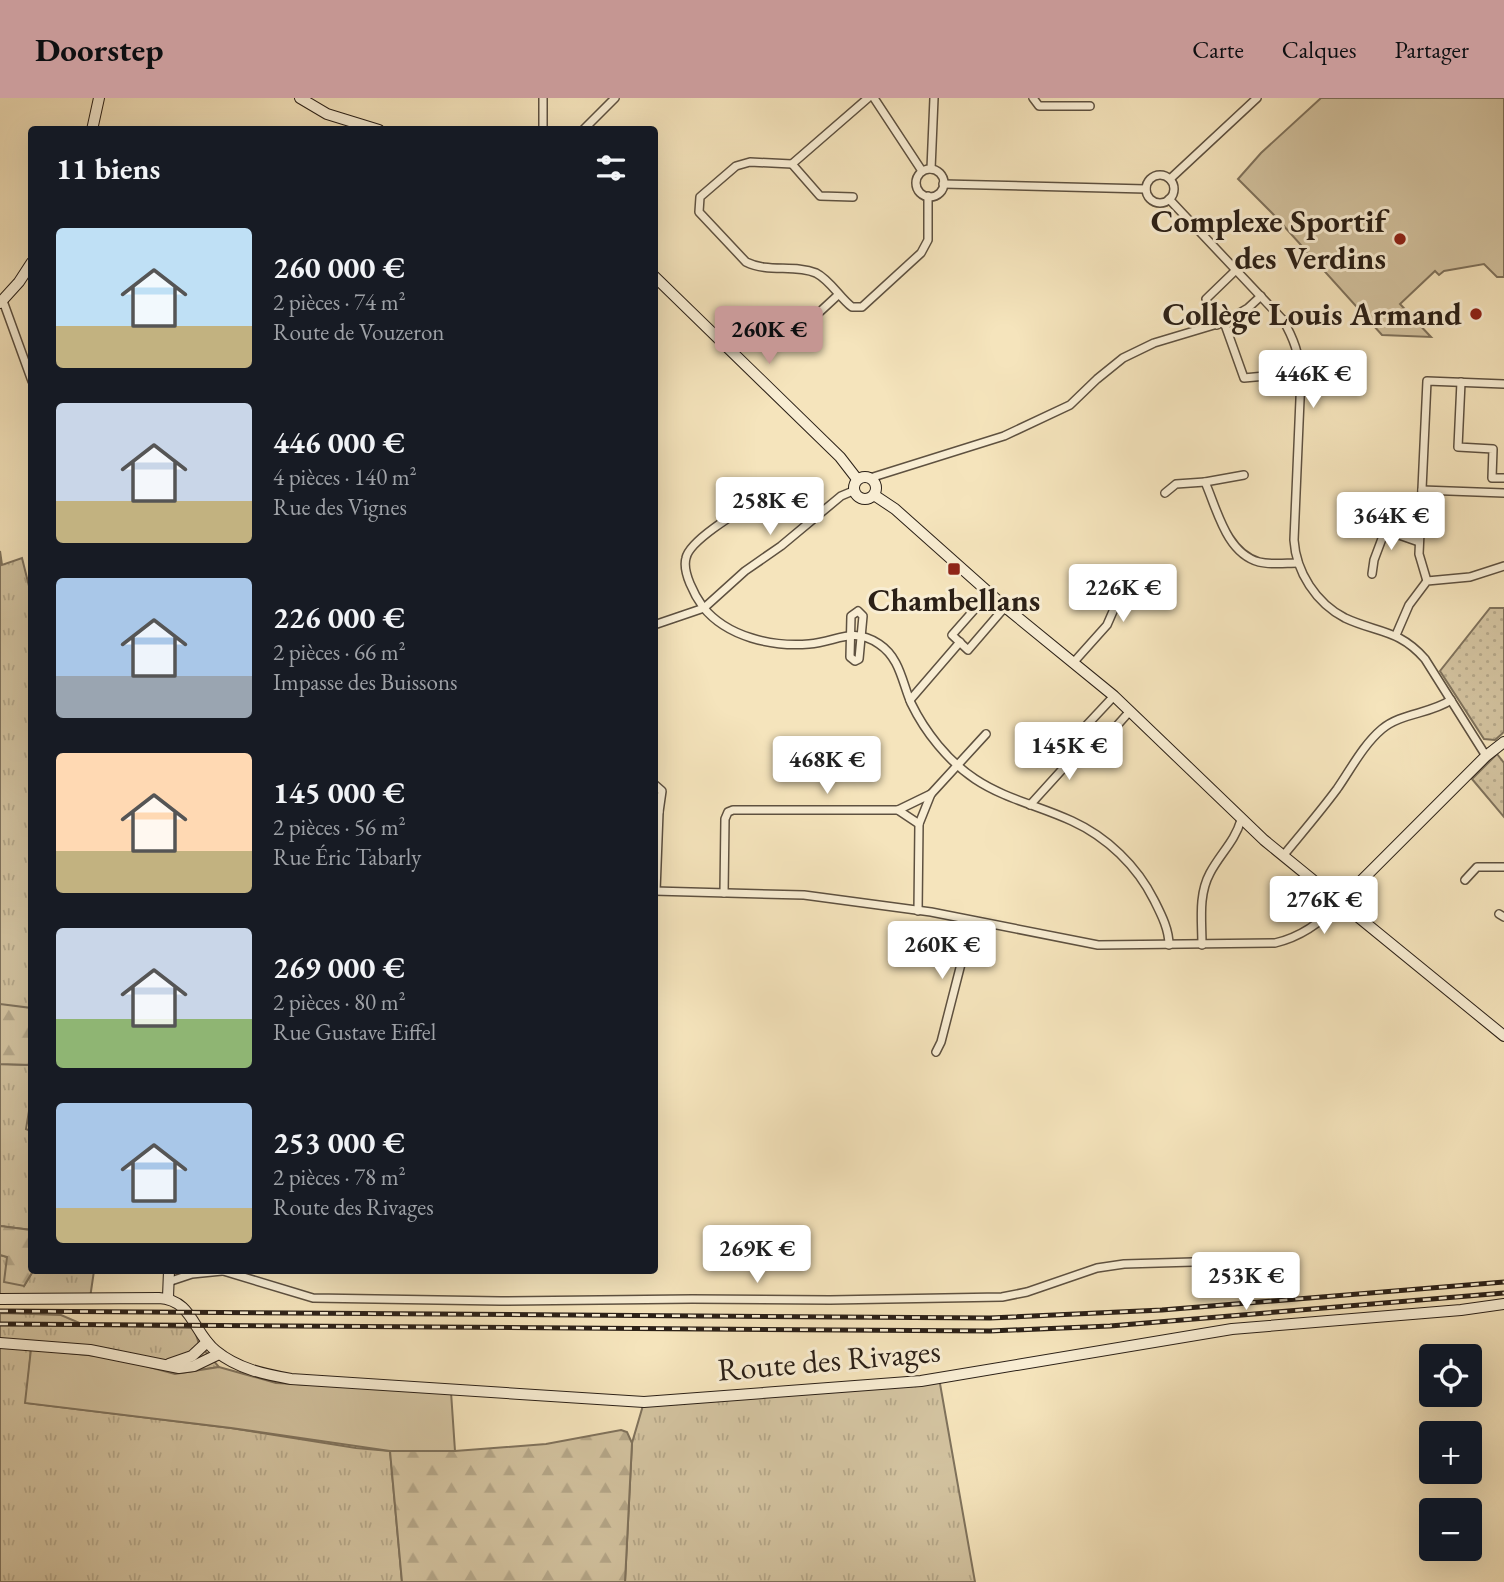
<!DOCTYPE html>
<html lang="fr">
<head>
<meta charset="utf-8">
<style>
  :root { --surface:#171b24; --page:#20242c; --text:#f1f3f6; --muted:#9ea1a6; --accent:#c59692 }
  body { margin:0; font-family:"EB Garamond",serif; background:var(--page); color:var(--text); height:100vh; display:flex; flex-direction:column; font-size:26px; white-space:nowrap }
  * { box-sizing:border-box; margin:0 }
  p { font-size:23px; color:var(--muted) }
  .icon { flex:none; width:38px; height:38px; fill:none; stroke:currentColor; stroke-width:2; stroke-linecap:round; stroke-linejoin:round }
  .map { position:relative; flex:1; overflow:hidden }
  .details { position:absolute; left:28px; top:28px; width:630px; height:1148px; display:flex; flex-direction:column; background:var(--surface); border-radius:7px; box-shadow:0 7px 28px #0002 }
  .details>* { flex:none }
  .controls { position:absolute; left:1419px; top:1246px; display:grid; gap:14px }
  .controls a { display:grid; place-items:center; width:63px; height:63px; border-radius:7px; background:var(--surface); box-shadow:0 7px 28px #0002; font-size:35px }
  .price { position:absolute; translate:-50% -60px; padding:0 16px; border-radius:7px; background:#fff; color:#222; font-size:23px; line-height:46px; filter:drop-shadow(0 2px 4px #0008) }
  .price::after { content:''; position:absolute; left:50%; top:42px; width:21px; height:16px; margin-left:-10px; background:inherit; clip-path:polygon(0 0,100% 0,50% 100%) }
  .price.on { background:var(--accent); color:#111 }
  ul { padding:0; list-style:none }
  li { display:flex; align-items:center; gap:21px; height:175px; padding:0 28px }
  li span { display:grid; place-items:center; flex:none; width:196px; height:140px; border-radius:7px; color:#555 }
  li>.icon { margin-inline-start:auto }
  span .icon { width:84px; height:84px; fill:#fffc; stroke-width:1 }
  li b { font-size:30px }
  h2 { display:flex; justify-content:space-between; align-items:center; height:84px; padding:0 28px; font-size:30px }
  header { display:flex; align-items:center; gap:42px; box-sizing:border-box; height:98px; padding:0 35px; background:var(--accent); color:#111 }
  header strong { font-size:33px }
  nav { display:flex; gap:38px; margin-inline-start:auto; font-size:24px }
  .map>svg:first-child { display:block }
</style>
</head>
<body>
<header>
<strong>Doorstep</strong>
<nav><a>Carte</a><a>Calques</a><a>Partager</a></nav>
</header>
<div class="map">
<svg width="1504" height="1484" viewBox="0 0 1504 1484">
  <defs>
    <pattern id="grass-tufts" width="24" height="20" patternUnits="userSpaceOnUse" patternTransform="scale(1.75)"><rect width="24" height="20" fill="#d3c3a0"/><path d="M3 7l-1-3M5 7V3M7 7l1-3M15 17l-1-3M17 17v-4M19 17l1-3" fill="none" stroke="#b5a789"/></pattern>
    <pattern id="forest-firs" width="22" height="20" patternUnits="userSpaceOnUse" patternTransform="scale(1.75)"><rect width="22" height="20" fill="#d3c3a0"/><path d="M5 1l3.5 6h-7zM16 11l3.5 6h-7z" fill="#b5a789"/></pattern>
    <pattern id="park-dots" width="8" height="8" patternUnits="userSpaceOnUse" patternTransform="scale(1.75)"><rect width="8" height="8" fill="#d3c3a0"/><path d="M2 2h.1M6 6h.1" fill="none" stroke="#b5a789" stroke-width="1.8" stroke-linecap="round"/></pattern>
  </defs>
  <rect width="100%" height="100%" fill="#f5e4bc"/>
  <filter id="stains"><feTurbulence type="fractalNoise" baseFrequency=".00286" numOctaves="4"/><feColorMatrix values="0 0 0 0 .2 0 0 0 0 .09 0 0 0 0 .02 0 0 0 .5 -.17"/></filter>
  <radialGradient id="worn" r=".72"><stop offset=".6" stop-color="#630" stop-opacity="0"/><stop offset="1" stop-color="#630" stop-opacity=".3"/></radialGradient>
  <g fill="url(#grass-tufts)" stroke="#7f725c" stroke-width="2">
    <path d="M0,453L2,467L22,460L31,496V911L0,907Z"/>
    <path d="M0,966L31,967V1001L26,1031L31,1033V1132L0,1128Z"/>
    <path d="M0,1157L7,1159L24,1188L33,1173H94L90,1200L0,1201Z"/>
    <path d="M0,1215L61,1217L84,1227L194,1230L199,1246L219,1269L175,1276L116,1260L31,1252L26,1305L231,1330L356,1350L390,1353L402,1484H0Z"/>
    <path d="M939,1280L975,1484H625L632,1345L644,1304Z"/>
  </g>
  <g fill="url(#forest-firs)" stroke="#7f725c" stroke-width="2">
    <path d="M0,906L31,910V967L0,966Z"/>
    <path d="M0,1128L31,1132L33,1173L24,1188L4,1184L7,1159L0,1157Z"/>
    <path d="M621,1332L627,1334L632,1345L625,1484H402L390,1353H455L546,1346Z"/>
  </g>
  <g fill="url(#park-dots)" stroke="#7f725c" stroke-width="2">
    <path d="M1490,510H1504V634L1495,642L1484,641L1440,573Z"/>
    <path d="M1497,656L1504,665V719L1472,681Z"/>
  </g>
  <g fill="#d3c3a0" stroke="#7f725c" stroke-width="2">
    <path d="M1321,0H1504V179H1497L1484,166L1444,173L1439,177L1435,173L1400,206L1431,239L1382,237L1273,116L1238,81L1261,55Z"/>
    <path d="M31,1251L116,1260L175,1276L219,1269L276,1285L451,1294L455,1353H390L231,1330L25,1305Z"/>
  </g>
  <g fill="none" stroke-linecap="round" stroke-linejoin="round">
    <g stroke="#5e5140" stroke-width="10">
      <g id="street">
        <path d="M868,0L792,66L750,64L736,68L700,99L699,114L746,164C768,175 794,166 816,175C830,182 840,200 852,209H862L921,155L928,142V98"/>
        <path d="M874,0L922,73"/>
        <path d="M1033,0L1039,8H1090"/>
        <path d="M543,32V0"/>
        <path d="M583,32L615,0"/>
        <path d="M792,66L820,98L853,99"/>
        <path d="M931,71L934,0"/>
        <circle cx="930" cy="85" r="14"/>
        <circle cx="1160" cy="91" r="14"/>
        <path d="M1170,81L1257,0"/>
        <path d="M943,86L1146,91"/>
        <path d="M1169,101L1283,222C1294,241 1299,256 1301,278L1294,442C1296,474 1316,505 1345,520C1377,535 1399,531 1425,561L1486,658"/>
        <path d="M3,203L32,283"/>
        <path d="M1224,224L1244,280L1276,277L1301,278"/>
        <path d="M1217,227L1206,201L1236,172"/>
        <path d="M798,234L838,197"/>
        <path d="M1461,284L1458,349L1493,351L1492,380H1504"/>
        <path d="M870,380L1004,338L1070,307L1097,281L1123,260L1154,245L1224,224L1248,210L1261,198"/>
        <path d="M1205,384L1244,377"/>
        <path d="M1422,392L1504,395"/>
        <path d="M1165,395L1176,386L1205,384C1217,411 1226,455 1259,464C1271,467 1286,465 1298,465"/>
        <path d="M816,420L809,415C795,413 763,405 751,409C736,413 689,444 686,460C682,474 695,498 703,509C727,539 772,549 809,546C837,544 852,528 879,546C900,560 902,584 911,605C925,634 948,663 975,681C1005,701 1040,708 1072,723C1107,739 1137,768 1154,802C1161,816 1169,831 1169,847"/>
        <path d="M1372,476L1374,462L1383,438L1399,437L1419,444"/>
        <path d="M1427,483L1419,456L1427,283L1504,286"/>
        <path d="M989,495L952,537L968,552L1005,509"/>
        <path d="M858,513L863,518L859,561L855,563L850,559L851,518Z"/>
        <path d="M654,527L704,510L745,473L781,448L841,398L853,393"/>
        <path d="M1396,537L1409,507L1427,483L1470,479L1504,468"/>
        <path d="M1073,565L1107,527L1114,511L1138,485L1135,478"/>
        <path d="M1114,598L1070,645L1088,660L1130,613"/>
        <path d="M910,602L960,544"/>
        <path d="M654,686L662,693L659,714"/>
        <path d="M1030,707L1079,653"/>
        <path d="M898,712L931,696"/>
        <path d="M654,714H659L656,793"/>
        <path d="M919,726L931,696L986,636"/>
        <path d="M1283,758C1301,736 1320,714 1337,691C1351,671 1363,647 1382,631C1401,615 1430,616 1451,602"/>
        <path d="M1465,782L1477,769H1504"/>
        <path d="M654,793L804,797L931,814L1098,847L1275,845C1301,839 1322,824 1340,804"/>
        <path d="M724,795L725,721L728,714L733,712H898L919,726L918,813"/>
        <path d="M1499,816L1504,819"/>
        <path d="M1202,847C1202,823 1198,797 1210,775C1220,756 1235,743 1241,722"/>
        <path d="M936,954L941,944L972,823"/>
        <path d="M220,1172L313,1200L500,1203L692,1201L830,1202L1002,1199L1027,1194L1097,1170L1124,1166L1262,1162L1285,1166"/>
        <path d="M168,1184L192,1176L222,1173"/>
      </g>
    </g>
    <g stroke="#2b2017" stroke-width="12">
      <g id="secondary">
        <path d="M300,0L327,16L379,32"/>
        <path d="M92,32L99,0"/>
        <path d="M654,178L840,359L857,381"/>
        <path d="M0,205L19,184L32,164"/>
        <circle cx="865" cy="390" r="11"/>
        <path d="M874,397L895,411L1005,509L1114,598L1264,742L1504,938"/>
        <path d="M1340,804L1486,658L1504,644"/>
        <path d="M168,1200L169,1172"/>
        <path d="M0,1201L159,1200C193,1202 193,1235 216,1253C238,1271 264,1276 291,1281L644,1304L921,1283L1232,1231L1461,1212L1504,1206"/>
        <path d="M0,1245L90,1252L179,1270L194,1268L219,1256"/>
        <path d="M169,1266L192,1258L207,1244"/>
      </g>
    </g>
    <use href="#street" stroke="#f8edd3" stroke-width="7"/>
    <use href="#secondary" stroke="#f8edd3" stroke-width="10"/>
    <g stroke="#2b2017" stroke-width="5">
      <g id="rail">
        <path d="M0,1213L990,1220L1162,1212L1504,1184"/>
        <path d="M0,1226L990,1233L1110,1228L1504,1195"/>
      </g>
    </g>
    <use href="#rail" stroke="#f8edd3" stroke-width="2.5" stroke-dasharray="8" stroke-linecap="butt"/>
  </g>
  <g fill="#8f2418" stroke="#f8edd3" stroke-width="2.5">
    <circle cx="1400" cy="141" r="7"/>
    <circle cx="1476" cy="216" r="7"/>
    <rect x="947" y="464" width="14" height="14" rx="3.5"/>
  </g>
  <g text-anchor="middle" stroke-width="6" stroke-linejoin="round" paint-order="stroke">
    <g font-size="32" font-weight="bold" fill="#2b2017" stroke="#f8edd3" text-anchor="end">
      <text x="1386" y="134">Complexe Sportif<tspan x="1386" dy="37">des Verdins</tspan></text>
      <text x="1462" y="227">Collège Louis Armand</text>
      <text x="954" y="513" text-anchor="middle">Chambellans</text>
    </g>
    <g font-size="32" fill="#2b2017" stroke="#f8edd3">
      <text transform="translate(829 1262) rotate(-5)" y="11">Route des Rivages</text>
    </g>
  </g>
  <rect width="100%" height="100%" filter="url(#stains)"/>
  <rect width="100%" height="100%" fill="url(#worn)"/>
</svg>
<div class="controls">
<a><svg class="icon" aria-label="locate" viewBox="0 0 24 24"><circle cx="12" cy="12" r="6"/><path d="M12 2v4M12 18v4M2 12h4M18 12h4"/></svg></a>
<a>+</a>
<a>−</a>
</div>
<b class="price on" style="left:769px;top:268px">260K €</b>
<b class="price" style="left:1313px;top:312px">446K €</b>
<b class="price" style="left:770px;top:439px">258K €</b>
<b class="price" style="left:1391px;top:454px">364K €</b>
<b class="price" style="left:1123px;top:526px">226K €</b>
<b class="price" style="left:1069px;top:684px">145K €</b>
<b class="price" style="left:827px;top:698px">468K €</b>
<b class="price" style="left:1324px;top:838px">276K €</b>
<b class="price" style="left:942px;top:883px">260K €</b>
<b class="price" style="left:757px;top:1187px">269K €</b>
<b class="price" style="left:1246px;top:1214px">253K €</b>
<section class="details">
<h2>11 biens<svg class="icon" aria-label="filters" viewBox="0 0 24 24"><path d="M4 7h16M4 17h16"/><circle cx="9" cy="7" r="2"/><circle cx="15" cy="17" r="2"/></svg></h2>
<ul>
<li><span style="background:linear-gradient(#bfe0f5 70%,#c2b280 0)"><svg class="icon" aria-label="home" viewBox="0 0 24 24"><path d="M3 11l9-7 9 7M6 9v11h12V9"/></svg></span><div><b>260 000 €</b><p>2 pièces · 74 m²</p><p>Route de Vouzeron</p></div></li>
<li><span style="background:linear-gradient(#c9d6e8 70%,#c2b280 0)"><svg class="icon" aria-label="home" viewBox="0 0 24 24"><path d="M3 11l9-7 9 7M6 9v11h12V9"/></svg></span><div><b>446 000 €</b><p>4 pièces · 140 m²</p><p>Rue des Vignes</p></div></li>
<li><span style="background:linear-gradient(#a9c7e8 70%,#9aa5b1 0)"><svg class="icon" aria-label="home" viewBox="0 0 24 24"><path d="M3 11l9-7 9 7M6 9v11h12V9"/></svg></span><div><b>226 000 €</b><p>2 pièces · 66 m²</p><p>Impasse des Buissons</p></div></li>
<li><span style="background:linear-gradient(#ffd9b3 70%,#c2b280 0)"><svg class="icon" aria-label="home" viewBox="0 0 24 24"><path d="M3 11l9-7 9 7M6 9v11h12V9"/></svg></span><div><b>145 000 €</b><p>2 pièces · 56 m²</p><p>Rue Éric Tabarly</p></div></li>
<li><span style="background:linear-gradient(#c9d6e8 65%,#8fb573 0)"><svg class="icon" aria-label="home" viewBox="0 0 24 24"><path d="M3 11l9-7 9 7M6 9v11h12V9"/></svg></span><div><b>269 000 €</b><p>2 pièces · 80 m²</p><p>Rue Gustave Eiffel</p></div></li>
<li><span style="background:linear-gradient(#a9c7e8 75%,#c2b280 0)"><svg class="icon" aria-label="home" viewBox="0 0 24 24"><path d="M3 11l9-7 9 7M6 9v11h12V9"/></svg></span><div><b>253 000 €</b><p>2 pièces · 78 m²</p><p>Route des Rivages</p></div></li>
</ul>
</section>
</div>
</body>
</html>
